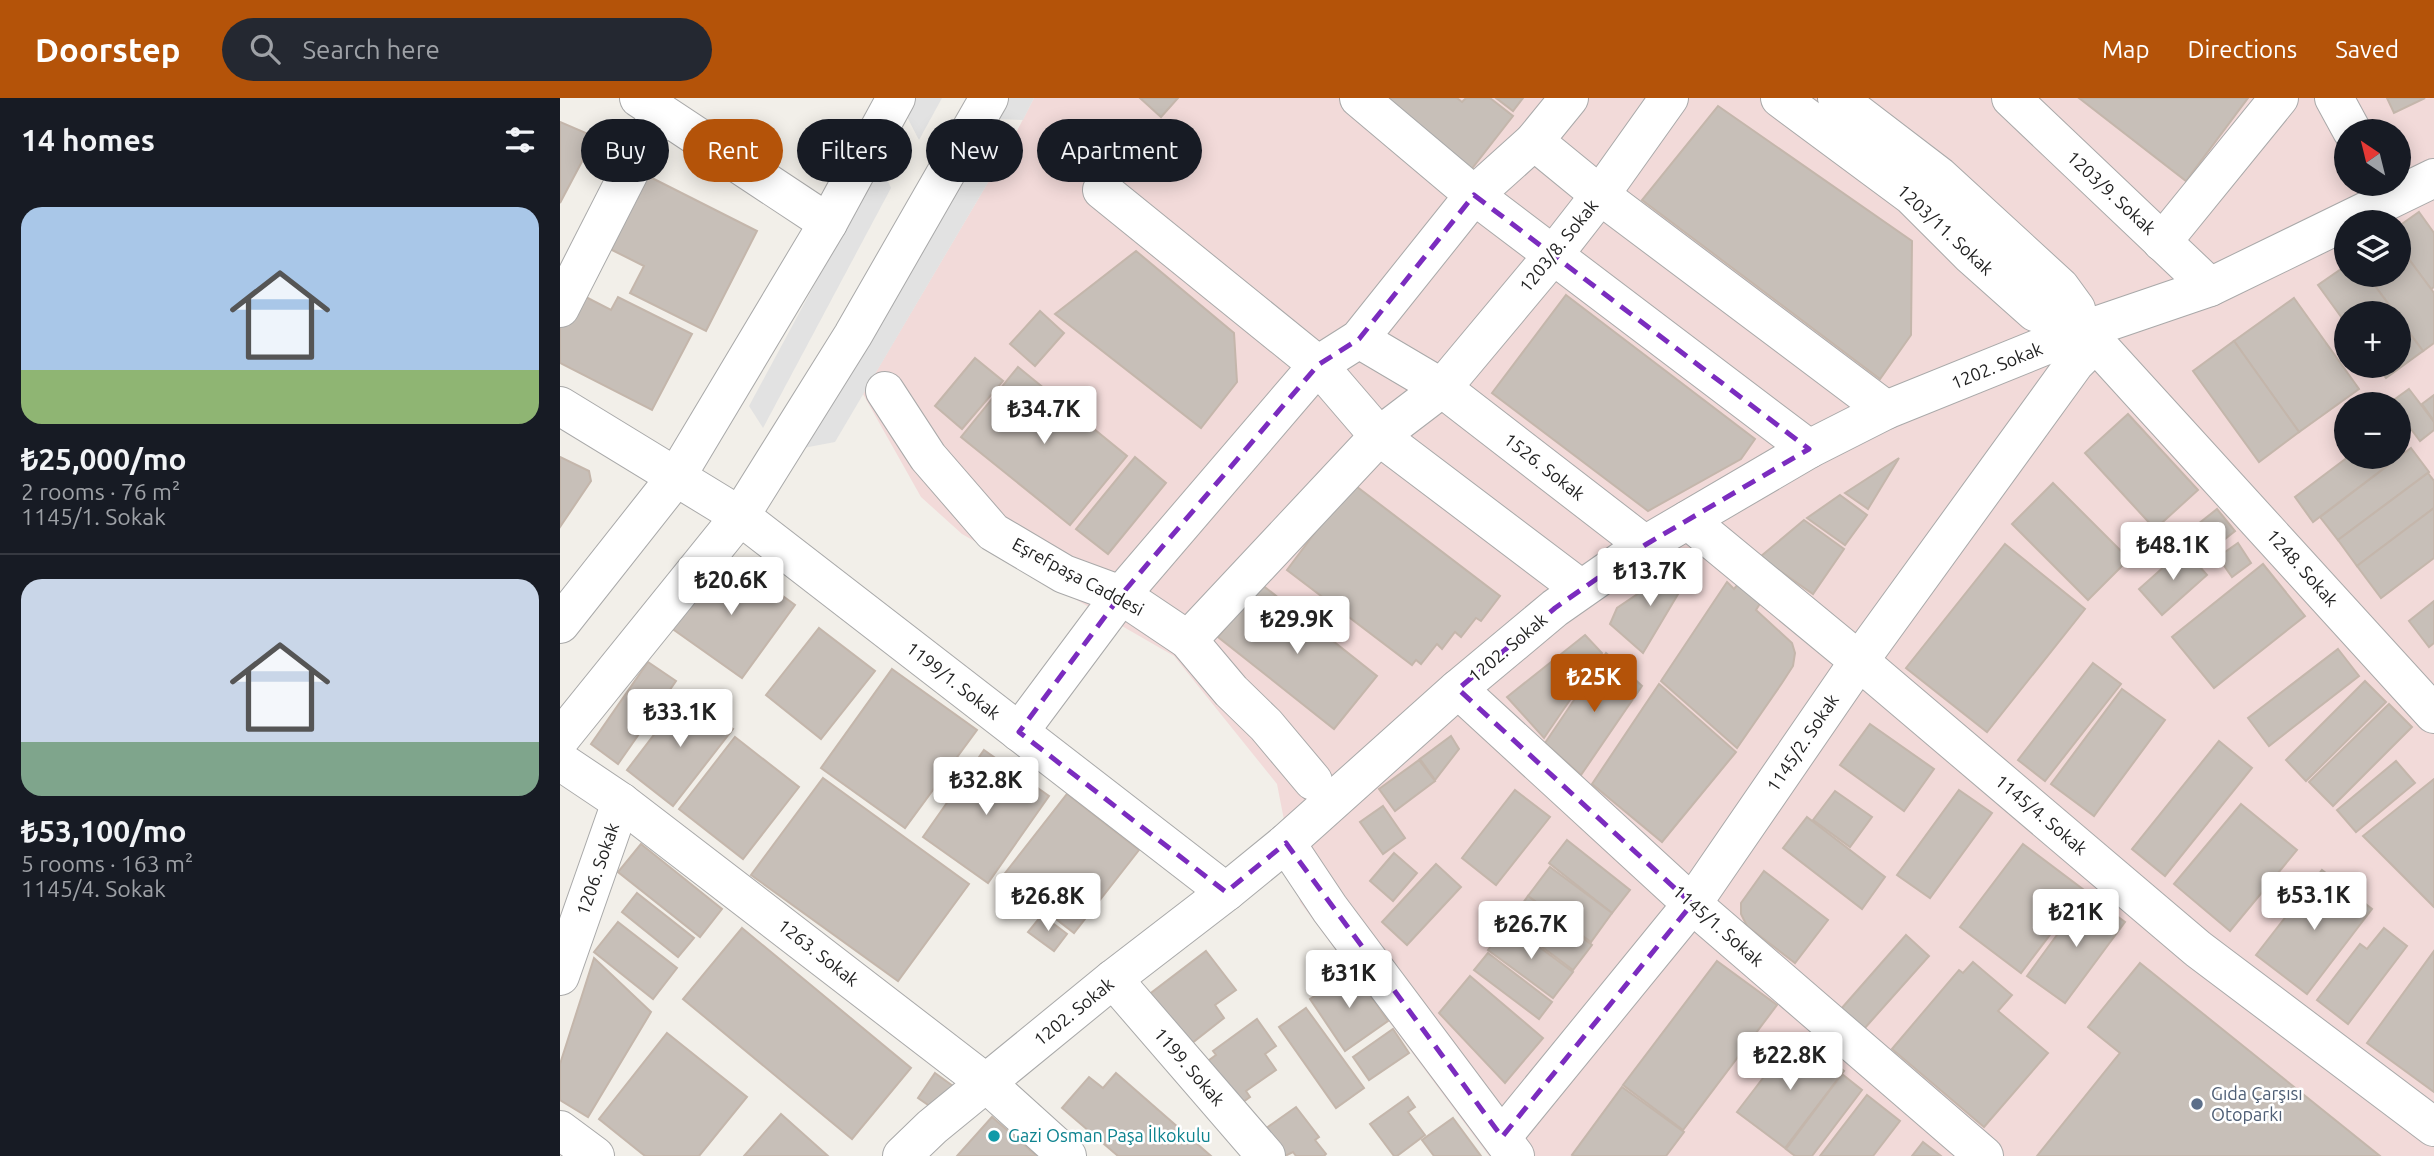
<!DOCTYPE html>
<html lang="en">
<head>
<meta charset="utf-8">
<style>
  :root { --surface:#171b24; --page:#242831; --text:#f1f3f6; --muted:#9ea1a6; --line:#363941; --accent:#b45309 }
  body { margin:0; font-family:Ubuntu,sans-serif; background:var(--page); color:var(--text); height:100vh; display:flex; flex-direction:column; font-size:26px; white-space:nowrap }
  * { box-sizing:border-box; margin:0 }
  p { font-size:23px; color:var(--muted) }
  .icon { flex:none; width:38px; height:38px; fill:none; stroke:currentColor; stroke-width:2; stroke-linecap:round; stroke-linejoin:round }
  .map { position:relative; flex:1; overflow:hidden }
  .sheet { display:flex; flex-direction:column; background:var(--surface); width:560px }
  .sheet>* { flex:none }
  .top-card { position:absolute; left:21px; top:21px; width:665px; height:63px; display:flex; gap:14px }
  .needle { width:46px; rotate:325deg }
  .fabs { position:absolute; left:1774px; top:21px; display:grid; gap:14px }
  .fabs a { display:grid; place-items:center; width:77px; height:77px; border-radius:50%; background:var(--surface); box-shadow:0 4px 18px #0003; font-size:35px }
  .price { position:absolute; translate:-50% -60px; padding:0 16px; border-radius:7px; background:#fff; color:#222; font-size:23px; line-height:46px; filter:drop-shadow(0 2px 4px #0008) }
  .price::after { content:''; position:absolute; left:50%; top:42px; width:21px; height:16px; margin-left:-10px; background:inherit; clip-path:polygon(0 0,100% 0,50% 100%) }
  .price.on { background:var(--accent); color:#fff }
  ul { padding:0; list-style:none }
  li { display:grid; align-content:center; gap:14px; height:371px; padding:0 21px }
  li+li { border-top:2px solid var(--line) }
  li span { display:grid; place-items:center; height:217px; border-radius:21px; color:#555 }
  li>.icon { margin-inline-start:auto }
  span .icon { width:126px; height:126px; fill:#fffc; stroke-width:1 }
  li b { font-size:30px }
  h2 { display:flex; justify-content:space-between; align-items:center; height:84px; padding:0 21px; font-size:30px }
  .tag { padding:0 24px; border-radius:32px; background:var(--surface); box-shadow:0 4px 18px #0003; font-size:24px; line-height:63px }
  .tag.on { background:var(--accent); color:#fff }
  header { display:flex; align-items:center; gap:42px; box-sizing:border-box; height:98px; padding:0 35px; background:var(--accent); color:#fff }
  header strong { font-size:33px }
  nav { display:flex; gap:38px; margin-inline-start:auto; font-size:24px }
  .search { width:490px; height:63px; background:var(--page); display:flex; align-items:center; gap:18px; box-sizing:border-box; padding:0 24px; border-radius:38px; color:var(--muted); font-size:26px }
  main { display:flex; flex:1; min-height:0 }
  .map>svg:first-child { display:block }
</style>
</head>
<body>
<header>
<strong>Doorstep</strong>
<div class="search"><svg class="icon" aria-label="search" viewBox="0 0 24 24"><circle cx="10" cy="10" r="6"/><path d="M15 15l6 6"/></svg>Search here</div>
<nav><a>Map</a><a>Directions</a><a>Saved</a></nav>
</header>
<main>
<section class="sheet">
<h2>14 homes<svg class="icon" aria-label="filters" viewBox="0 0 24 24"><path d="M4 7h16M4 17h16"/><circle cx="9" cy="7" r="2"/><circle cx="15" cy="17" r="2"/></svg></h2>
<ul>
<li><span style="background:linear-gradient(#a9c7e8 75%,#8fb573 0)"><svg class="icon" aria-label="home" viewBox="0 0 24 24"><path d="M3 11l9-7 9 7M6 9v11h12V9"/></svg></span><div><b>₺25,000/mo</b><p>2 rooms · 76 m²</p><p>1145/1. Sokak</p></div></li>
<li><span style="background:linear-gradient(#c9d6e8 75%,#7fa58c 0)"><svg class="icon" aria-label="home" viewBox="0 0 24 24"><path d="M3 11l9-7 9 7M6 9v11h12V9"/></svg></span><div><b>₺53,100/mo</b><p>5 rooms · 163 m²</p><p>1145/4. Sokak</p></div></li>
</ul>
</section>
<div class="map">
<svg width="1874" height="1058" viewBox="0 0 1874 1058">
  <rect width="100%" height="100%" fill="#f2efe9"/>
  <path fill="#f2dad9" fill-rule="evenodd" d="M474,0H1874V1058H929L740,804L717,686L614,558L402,436L361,399L303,296L446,54ZM1787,33H1839V86H1787ZM1787,124H1839V177H1787ZM1787,215H1839V268H1787ZM1787,306H1839V359H1787Z"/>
  <g fill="#e2e2e2">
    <path d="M355,0H382L359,42L346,17Z"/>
    <path d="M446,0H474L463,22L434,21Z"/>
    <path d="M418,50L446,54L275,344L238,351Z"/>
    <path d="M320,65L331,90L203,330L189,308Z"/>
  </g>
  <g fill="#c7bfb8" stroke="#c4b6ab" stroke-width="2">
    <path d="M580,0H618L601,19Z"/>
    <path d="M821,0H897L902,4L906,0H930L953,18L910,73Z"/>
    <path d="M936,0H963L953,13Z"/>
    <path d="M1519,0H1688L1626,83Z"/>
    <path d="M1827,0H1865L1834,15Z"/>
    <path d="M1158,8L1352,143L1351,237L1320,281L1082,102Z"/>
    <path d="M0,24L35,39L0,105Z"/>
    <path d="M88,78L197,133L146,233L70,195L84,168L50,151Z"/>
    <path d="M1859,114L1874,135V189L1871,191L1839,148V128Z"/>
    <path d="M1839,148L1874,195V245L1863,253L1839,221V215H1835L1807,177H1839Z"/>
    <path d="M576,153L674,235L677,284L641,330L495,216Z"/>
    <path d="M1787,167V177H1807L1835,215H1787V227L1758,187Z"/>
    <path d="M16,194L51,212L58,199L132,236L92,312L0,265V226Z"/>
    <path d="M1006,197L1195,341L1181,361L1088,413L932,295Z"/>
    <path d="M1734,200L1799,291L1739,334L1674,243Z"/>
    <path d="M480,213L504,235L475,268L450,246Z"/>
    <path d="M1839,221L1863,253L1826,280L1816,268H1839Z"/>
    <path d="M1674,243L1739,334L1699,364L1633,273Z"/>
    <path d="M415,260L443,283L402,331L375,308Z"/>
    <path d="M458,269L567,358L510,427L401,339Z"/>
    <path d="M1849,291L1874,324V332L1860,343L1839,315V306L1831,304Z"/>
    <path d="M1874,297V323L1862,306Z"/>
    <path d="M1568,316L1638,392L1595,431L1525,355Z"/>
    <path d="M1851,350L1869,374L1778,442L1760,419Z"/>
    <path d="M1839,357L1840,358L1753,424L1735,399L1788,359H1839Z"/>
    <path d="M0,359L29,373L31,383L0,429Z"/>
    <path d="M575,359L606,385L548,456L516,431Z"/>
    <path d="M1339,360L1308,411L1285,395Z"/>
    <path d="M1868,375L1874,383V410L1797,468L1778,442Z"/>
    <path d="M792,385L940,498L921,523L916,520L901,539L895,534L882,551L877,546L861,566L856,562L852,567L727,472Z"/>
    <path d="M1493,385L1569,461L1528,502L1452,426Z"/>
    <path d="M1280,397L1307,417L1285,447L1247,420Z"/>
    <path d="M1874,410V460L1821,500L1797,468Z"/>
    <path d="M1657,411L1675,433L1641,460L1623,438Z"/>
    <path d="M1244,422L1284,451L1253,496L1200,459Z"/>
    <path d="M1678,445L1691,465L1672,479L1658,459Z"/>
    <path d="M1445,446L1525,511L1427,634L1346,570Z"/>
    <path d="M1624,451L1647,477L1602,517L1579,491Z"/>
    <path d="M1125,464L1133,471L1083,555L1050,526L1057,510Z"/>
    <path d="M1703,466L1745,518L1654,590L1612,539Z"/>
    <path d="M186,471L235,507L182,580L107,527L146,473Z"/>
    <path d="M1167,484L1174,491L1179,485L1201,504L1196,512L1232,545L1235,555L1233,568L1222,585L1177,650L1101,583Z"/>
    <path d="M701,486L817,578L774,631L658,539Z"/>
    <path d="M1874,503V545L1869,549L1849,523Z"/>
    <path d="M259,530L315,573L261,641L206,597Z"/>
    <path d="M1025,537L1042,555L984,640L947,599Z"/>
    <path d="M1778,551L1799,578L1709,648L1688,620Z"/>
    <path d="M1046,555L1082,588L1021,677L985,645Z"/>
    <path d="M88,564L116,583L58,666L31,646Z"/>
    <path d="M1533,565L1561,586L1485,683L1458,662Z"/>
    <path d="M332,571L417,632L345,730L261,670Z"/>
    <path d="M1805,583L1826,604L1746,683L1726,662Z"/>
    <path d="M1099,586L1176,654L1102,744L1032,686Z"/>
    <path d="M1562,591L1605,622L1534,718L1491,686Z"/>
    <path d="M126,595L173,631L113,708L67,672Z"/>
    <path d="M1829,606L1852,629L1773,708L1749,684Z"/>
    <path d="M1310,626L1374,671L1344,713L1280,667Z"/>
    <path d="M891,638L899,651L875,682L860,661Z"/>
    <path d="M175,639L239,689L183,761L119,711Z"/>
    <path d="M1659,643L1692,670L1605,778L1572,751Z"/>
    <path d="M424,652L489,698L428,785L363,739Z"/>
    <path d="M859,662L875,683L835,713L819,691Z"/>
    <path d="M1836,663L1855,685L1796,734L1777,712Z"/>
    <path d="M263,680L409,786L338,883L191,777Z"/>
    <path d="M1874,681V809L1803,738Z"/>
    <path d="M955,692L990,719L936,787L902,760Z"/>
    <path d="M1399,692L1432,715L1370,800L1337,777Z"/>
    <path d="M1275,693L1312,719L1290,749L1253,722Z"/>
    <path d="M507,696L579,752L514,835L442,779Z"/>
    <path d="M1681,706L1737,752L1670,833L1614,786Z"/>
    <path d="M823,708L845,740L823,756L800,724Z"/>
    <path d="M1247,719L1325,779L1302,811L1223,750Z"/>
    <path d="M1007,742L1070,792L1052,815L989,765Z"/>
    <path d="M81,746L162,811L140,839L58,774Z"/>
    <path d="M1463,746L1524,792L1461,875L1400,829Z"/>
    <path d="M834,755L857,775L833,803L810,783Z"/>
    <path d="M876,766L901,789L847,847L822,824Z"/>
    <path d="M990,769L1052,815L1031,844L968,798Z"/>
    <path d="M1762,772L1812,811L1747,896L1696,857Z"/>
    <path d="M1204,773L1268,822L1235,865L1187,828L1181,816V805Z"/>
    <path d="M77,795L134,840L118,859L62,814Z"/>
    <path d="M1527,796L1565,824L1505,905L1467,878Z"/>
    <path d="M968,798L1032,847L1013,872L949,824Z"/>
    <path d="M482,817L507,836L494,853L468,834Z"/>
    <path d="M58,824L117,870L93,901L34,854Z"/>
    <path d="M948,826L1013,874L993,900L928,852Z"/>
    <path d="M182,830L351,970L292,1041L123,901Z"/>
    <path d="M1824,830L1847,848L1788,926L1757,902L1800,846L1807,851Z"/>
    <path d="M1346,837L1369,858L1304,931L1281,911Z"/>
    <path d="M646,853L676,892L655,907L664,920L627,949L587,898Z"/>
    <path d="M1874,853V994L1807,945Z"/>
    <path d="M928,855L992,904L979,921L914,872Z"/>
    <path d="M34,860L91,914L28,1019L0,1002V966Z"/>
    <path d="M1157,863L1217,907L1123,1032L1063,987Z"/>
    <path d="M1413,864L1452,897L1438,913L1488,955L1424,1029L1332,951L1399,872L1403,875Z"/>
    <path d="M1580,865L1820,1058H1477L1560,955L1528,929Z"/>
    <path d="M793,872L828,923L785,953L750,901Z"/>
    <path d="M910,878L983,940L945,985L879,915Z"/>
    <path d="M746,910L804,990L776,1010L719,929Z"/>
    <path d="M697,921L716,948L705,956L716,972L686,993L690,999L676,1009L645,965L656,957L653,953Z"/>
    <path d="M833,931L849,955L809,982L793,959Z"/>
    <path d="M107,935L187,999L139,1058H85L39,1021Z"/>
    <path d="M1236,937L1284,973L1225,1050L1177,1014Z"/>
    <path d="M375,975L397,991L380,1015L358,1000Z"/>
    <path d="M556,975L651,1058H558L502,1010L529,979L543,990Z"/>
    <path d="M1282,976L1302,992L1252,1058H1235L1226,1051Z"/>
    <path d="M1062,989L1124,1034L1106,1058H1014L1012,1057Z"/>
    <path d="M1307,997L1340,1023L1313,1058H1260Z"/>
    <path d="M848,999L855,1009L848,1014L865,1037L837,1058H834L810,1026Z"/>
    <path d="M736,1009L759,1039L755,1042L766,1056L764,1058H736L733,1054L725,1058L705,1031Z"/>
    <path d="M221,1016L268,1058H184Z"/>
    <path d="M432,1019L477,1058H397Z"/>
    <path d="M893,1020L921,1058H874L862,1042Z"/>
    <path d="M1363,1044L1381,1058H1352Z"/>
  </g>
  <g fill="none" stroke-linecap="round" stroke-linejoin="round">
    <g stroke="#a9a9a9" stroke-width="40">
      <g id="minor">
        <path d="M79,0L268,125"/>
        <path d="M799,0L914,97L1249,351"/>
        <path d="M1220,0L1352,98L1411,157L1475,214L1500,224L1520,226"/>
        <path d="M1277,0L1379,78L1500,189L1516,211L1520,226L1524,232L1874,616"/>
        <path d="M1451,0L1650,189"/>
        <path d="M1774,0L1792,33"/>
        <path d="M974,43L1040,97L1326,312"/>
        <path d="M542,92L758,267L819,338L1021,491"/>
        <path d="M1602,144L1719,0"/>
        <path d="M0,210L100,14"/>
        <path d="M799,241L882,290L1085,447"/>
        <path d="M325,293L368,359L433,434L504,476L561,497L628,542L671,593L706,627L753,683"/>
        <path d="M0,308L180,418L666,794"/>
        <path d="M1128,422L1299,563L1638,851L1874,1029"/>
        <path d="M0,526L116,379L268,125L336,0"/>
        <path d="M628,542L819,338L882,290L994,156L1040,97L1109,0"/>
        <path d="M898,591L1132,806L1424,1058"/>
        <path d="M459,634L561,497L758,267L799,241L914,97L974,43L1009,0"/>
        <path d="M0,641L180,418L293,237L429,0"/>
        <path d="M0,663L61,704L426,985L507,1058"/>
        <path d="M726,745L770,811L955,1058"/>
        <path d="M0,878L61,704"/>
        <path d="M553,881L706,1058"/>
        <path d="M0,1032L35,1058"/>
        <path d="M942,1039L1132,806L1299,563L1515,265L1536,244"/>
        <path d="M342,1058L372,1029L553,881L666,794L726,745L898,591L995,510L1085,447L1249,351L1326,312L1524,232L1650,189L1874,80"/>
      </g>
    </g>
    <use href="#minor" stroke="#fff" stroke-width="38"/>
  </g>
  <path fill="none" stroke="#7b2cbf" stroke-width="5" stroke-dasharray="14 9" stroke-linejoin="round" d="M914,97L1249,351L1085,447L995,510L898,591L1132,806L942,1039L726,745L666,794L459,634L561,497L758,267L799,241Z"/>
  <circle fill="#5c6f8a" stroke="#fff" stroke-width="2.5" cx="1637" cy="1006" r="7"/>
  <circle fill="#0f9aa8" stroke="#fff" stroke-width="2.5" cx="434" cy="1038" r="7"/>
  <g text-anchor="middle" stroke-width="5" stroke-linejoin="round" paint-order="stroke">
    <g font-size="18" fill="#222" stroke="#fff">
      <text transform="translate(1551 95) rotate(43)" y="6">1203/9. Sokak</text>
      <text transform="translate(1385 132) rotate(43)" y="6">1203/11. Sokak</text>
      <text transform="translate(999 148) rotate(-51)" y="6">1203/8. Sokak</text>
      <text transform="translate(1437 268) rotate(-22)" y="6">1202. Sokak</text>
      <text transform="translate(984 369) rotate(38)" y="6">1526. Sokak</text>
      <text transform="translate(1742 470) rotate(48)" y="6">1248. Sokak</text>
      <text transform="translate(518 479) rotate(28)" y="6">Eşrefpaşa Caddesi</text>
      <text transform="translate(948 550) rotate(-40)" y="6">1202. Sokak</text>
      <text transform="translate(393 583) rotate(38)" y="6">1199/1. Sokak</text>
      <text transform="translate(1243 645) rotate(-56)" y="6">1145/2. Sokak</text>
      <text transform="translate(1481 717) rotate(40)" y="6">1145/4. Sokak</text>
      <text transform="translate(38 771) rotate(-71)" y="6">1206. Sokak</text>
      <text transform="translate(1158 828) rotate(41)" y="6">1145/1. Sokak</text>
      <text transform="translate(258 855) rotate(38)" y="6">1263. Sokak</text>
      <text transform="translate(514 914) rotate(-39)" y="6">1202. Sokak</text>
      <text transform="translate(629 969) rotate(49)" y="6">1199. Sokak</text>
    </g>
    <g font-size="18" fill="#4e5e75" stroke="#fff" text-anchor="start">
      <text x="1651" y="1002">Gıda Çarşısı<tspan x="1651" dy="21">Otoparkı</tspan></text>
    </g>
    <g font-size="18" fill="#0d838f" stroke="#fff" text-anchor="start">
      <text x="448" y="1044">Gazi Osman Paşa İlkokulu</text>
    </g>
  </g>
</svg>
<div class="fabs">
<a><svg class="needle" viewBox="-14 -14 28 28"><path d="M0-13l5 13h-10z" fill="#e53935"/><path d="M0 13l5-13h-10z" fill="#9ea1a6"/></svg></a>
<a><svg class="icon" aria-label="layers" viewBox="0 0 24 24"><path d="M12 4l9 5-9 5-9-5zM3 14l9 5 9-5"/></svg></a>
<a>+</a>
<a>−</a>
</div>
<b class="price" style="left:484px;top:348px">₺34.7K</b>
<b class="price" style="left:1613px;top:484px">₺48.1K</b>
<b class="price" style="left:1090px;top:510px">₺13.7K</b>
<b class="price" style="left:171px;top:519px">₺20.6K</b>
<b class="price" style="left:737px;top:558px">₺29.9K</b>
<b class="price on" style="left:1034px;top:616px">₺25K</b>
<b class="price" style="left:120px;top:651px">₺33.1K</b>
<b class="price" style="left:426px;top:719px">₺32.8K</b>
<b class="price" style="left:1754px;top:834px">₺53.1K</b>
<b class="price" style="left:488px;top:835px">₺26.8K</b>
<b class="price" style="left:1516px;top:851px">₺21K</b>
<b class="price" style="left:971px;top:863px">₺26.7K</b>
<b class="price" style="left:789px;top:912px">₺31K</b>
<b class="price" style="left:1230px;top:994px">₺22.8K</b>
<div class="top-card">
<a class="tag">Buy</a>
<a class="tag on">Rent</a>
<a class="tag">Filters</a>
<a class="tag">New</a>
<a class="tag">Apartment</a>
</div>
</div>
</main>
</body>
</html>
